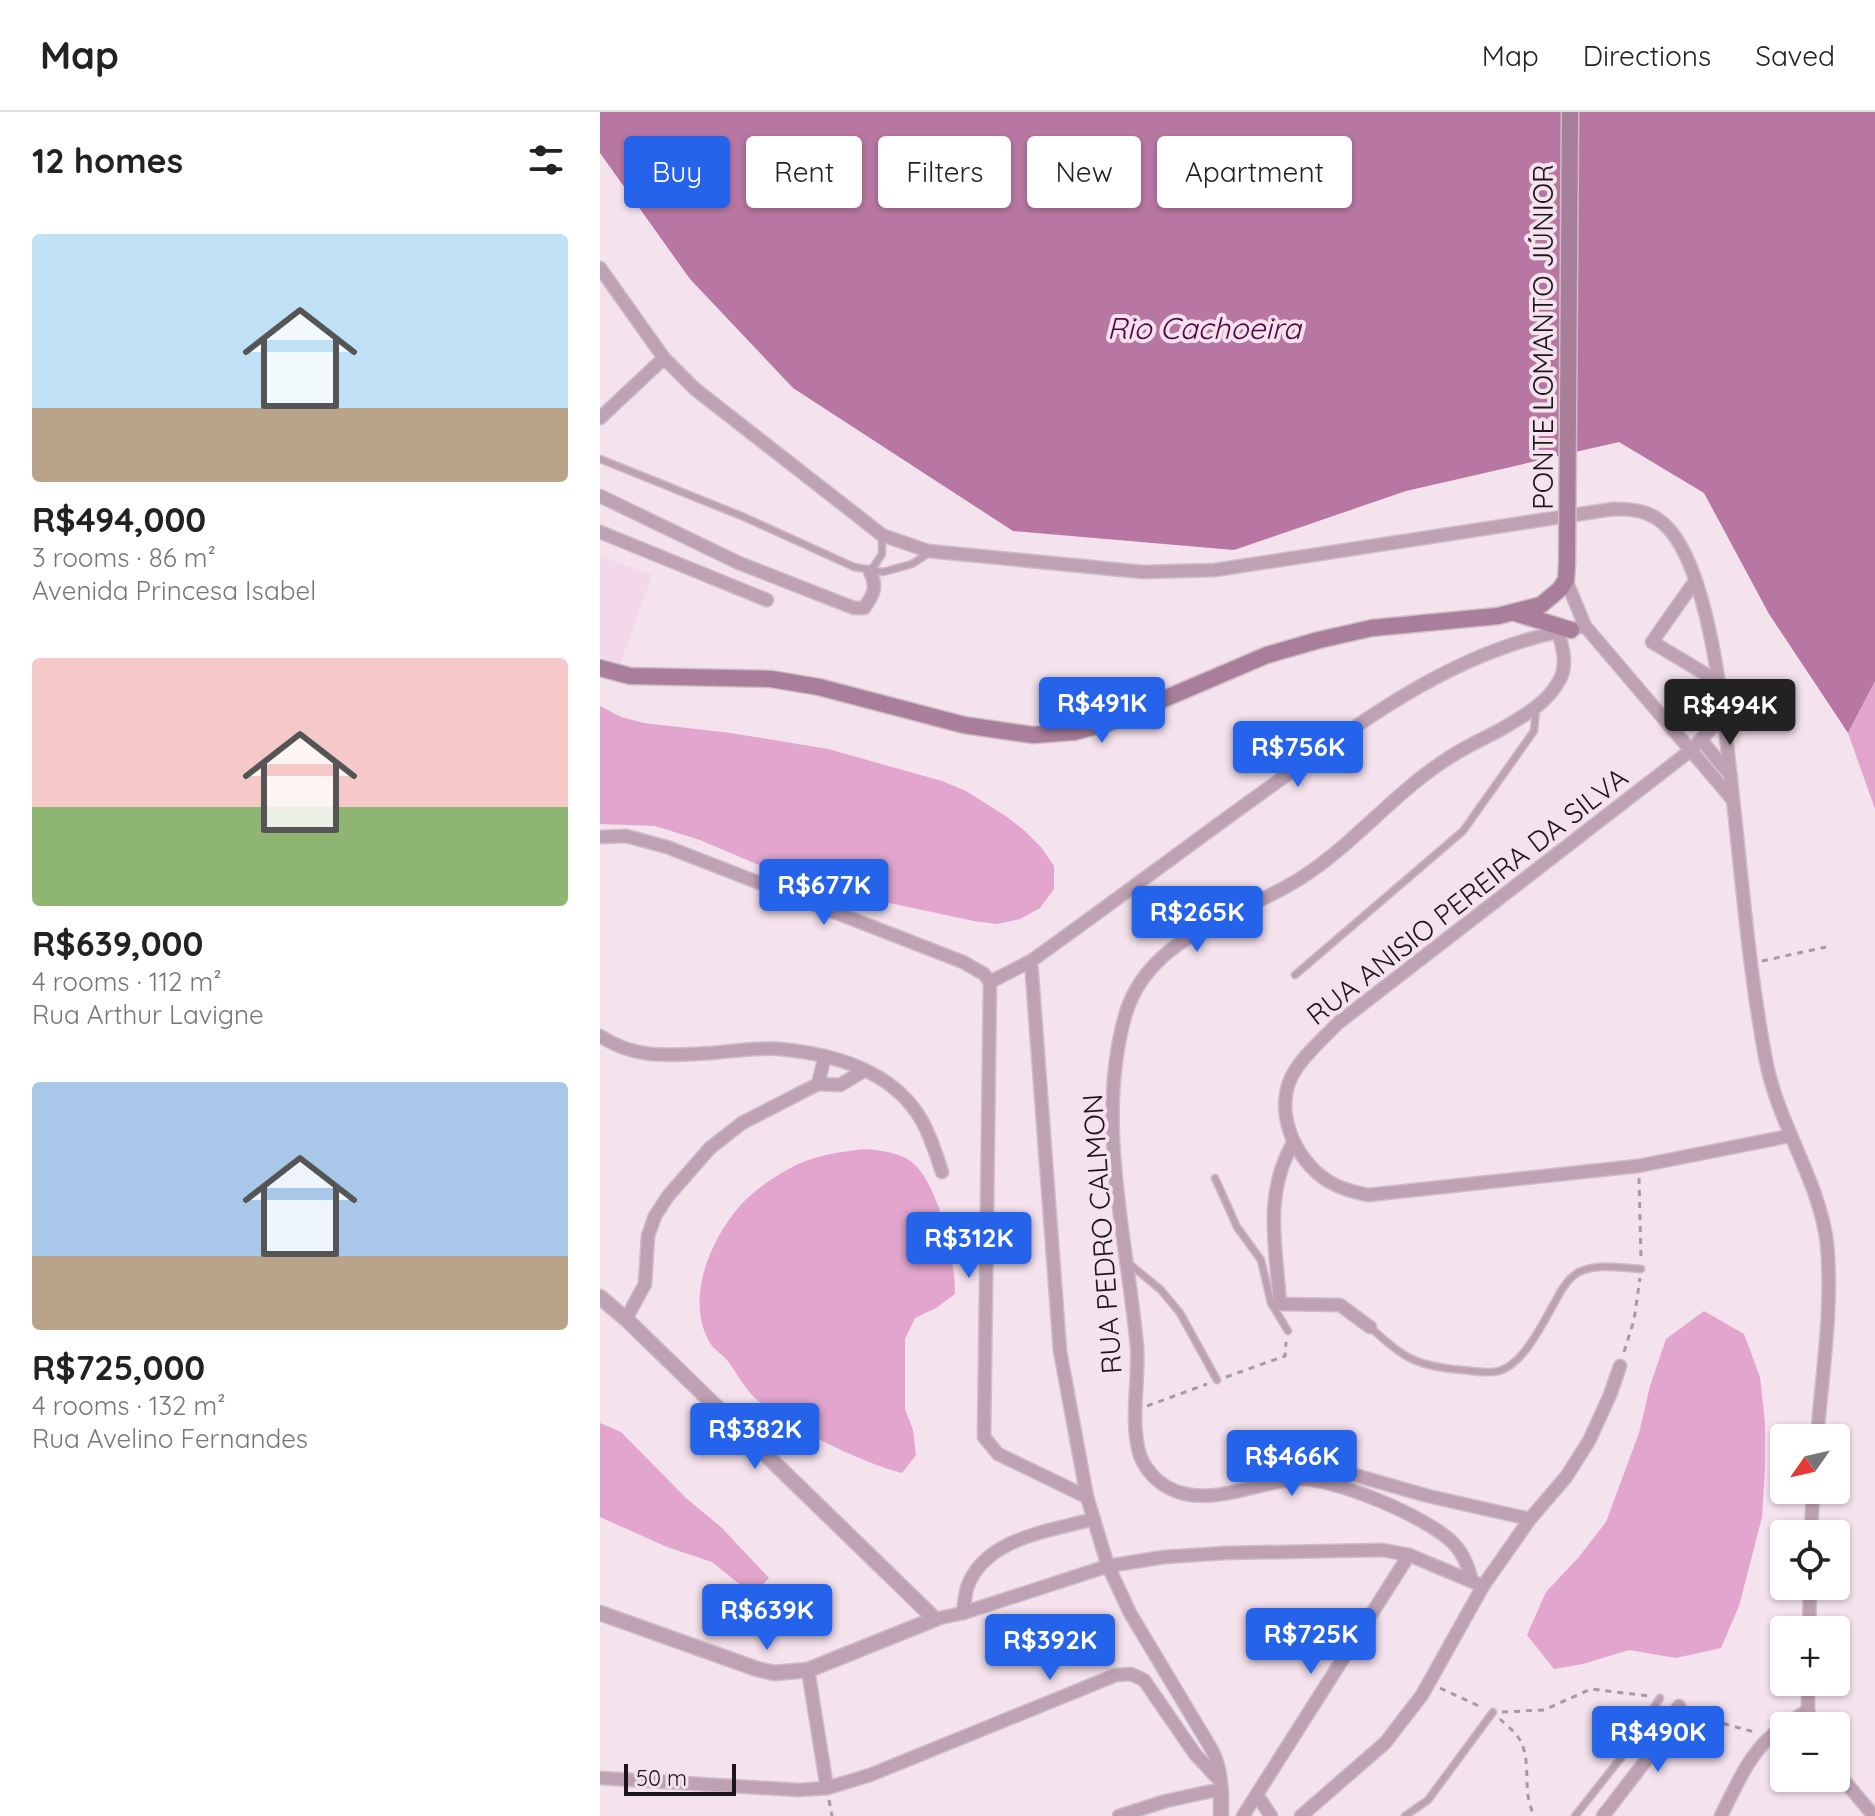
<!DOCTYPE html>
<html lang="en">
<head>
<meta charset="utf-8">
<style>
  :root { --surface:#fff; --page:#f2f2f2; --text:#222; --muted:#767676; --line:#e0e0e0; --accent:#2563eb }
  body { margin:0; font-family:Quicksand,sans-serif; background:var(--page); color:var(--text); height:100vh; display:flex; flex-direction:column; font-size:30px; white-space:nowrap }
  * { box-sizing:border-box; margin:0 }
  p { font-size:26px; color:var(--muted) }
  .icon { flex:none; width:44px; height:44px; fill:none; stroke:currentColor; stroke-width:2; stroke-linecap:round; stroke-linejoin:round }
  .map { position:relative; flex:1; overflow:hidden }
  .side { display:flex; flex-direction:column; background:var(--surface); width:600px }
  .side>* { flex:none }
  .banner { position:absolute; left:24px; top:24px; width:760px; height:72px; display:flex; gap:16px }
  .needle { width:52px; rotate:236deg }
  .fabs { position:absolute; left:1170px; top:1312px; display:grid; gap:16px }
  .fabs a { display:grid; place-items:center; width:80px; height:80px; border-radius:8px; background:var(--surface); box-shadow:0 2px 6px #0004; font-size:40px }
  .scale { position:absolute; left:24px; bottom:20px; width:112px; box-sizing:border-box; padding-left:8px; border:4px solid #1c151a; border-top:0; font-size:22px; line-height:28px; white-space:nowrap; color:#1c151a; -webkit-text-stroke:6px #f4e2ed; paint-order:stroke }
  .price { position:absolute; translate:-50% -68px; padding:0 18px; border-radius:8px; background:var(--accent); color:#fff; font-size:26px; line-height:52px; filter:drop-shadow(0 2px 4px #0008) }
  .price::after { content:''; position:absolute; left:50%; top:48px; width:24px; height:18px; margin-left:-12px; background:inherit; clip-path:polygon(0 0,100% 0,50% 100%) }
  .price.active { background:#222; color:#fff }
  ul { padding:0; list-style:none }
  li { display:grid; align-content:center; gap:16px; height:424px; padding:0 32px }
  li span { display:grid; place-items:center; height:248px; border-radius:8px; color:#555 }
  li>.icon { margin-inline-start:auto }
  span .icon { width:144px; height:144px; fill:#fffc; stroke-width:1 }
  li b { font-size:34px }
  h2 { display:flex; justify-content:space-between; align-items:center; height:96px; padding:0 32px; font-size:34px }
  .pill { padding:0 28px; border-radius:8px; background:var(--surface); box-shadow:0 2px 6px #0004; font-size:28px; line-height:72px }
  .pill.active { background:var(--accent); color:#fff }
  header { display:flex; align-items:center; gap:48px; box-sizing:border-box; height:112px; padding:0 40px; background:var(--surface); border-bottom:2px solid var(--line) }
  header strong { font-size:38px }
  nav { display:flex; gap:44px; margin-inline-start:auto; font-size:28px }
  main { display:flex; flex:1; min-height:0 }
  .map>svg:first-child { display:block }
</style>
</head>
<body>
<header>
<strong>Map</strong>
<nav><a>Map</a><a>Directions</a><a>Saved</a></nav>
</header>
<main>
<section class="side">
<h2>12 homes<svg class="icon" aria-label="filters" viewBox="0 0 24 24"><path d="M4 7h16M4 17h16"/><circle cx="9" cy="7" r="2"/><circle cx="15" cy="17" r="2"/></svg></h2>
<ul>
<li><span style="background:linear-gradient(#bfe0f5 70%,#b9a48a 0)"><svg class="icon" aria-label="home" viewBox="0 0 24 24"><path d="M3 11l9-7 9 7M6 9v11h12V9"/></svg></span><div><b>R$494,000</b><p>3 rooms · 86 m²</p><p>Avenida Princesa Isabel</p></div></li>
<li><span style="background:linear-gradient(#f6c9c9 60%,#8fb573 0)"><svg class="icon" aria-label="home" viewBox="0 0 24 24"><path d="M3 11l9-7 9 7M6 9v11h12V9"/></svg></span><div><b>R$639,000</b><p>4 rooms · 112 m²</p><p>Rua Arthur Lavigne</p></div></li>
<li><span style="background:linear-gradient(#a9c7e8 70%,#b9a48a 0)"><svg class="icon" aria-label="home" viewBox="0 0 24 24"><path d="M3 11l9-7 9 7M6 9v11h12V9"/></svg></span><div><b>R$725,000</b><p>4 rooms · 132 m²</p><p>Rua Avelino Fernandes</p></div></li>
</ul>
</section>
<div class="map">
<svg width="1275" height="1704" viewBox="0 0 1275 1704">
  <rect width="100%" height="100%" fill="#f4e2ed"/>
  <path fill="#f2d8e9" d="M0,444L52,463L20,552L0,544Z"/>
  <g fill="#e2a6ce">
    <path d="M1275,569V697L1248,621Z"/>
    <path d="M0,594L21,605L44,611L131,621L228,637L342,669L366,679L407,705L425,719L441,735L454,754V777L440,796L420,807L397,812L374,809L280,789L234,785L100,728L55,714L0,712Z"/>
    <path d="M267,1037C282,1039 296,1040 309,1048C338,1066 356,1150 355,1182L336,1196L315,1206L305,1227V1297L313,1318L316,1343L302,1361C265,1352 184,1313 156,1287C144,1276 137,1261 127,1248C122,1242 114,1238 110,1231C85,1188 109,1131 138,1096C152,1079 176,1063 196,1053C218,1043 243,1039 267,1037Z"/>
    <path d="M1104,1199L1144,1222L1160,1265L1165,1311V1356L1162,1405L1139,1494L1121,1536L1076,1546L1029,1538L983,1552L954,1557L927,1523L946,1480L978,1446L1006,1410L1039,1321L1050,1274L1066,1227Z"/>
    <path d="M0,1311L21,1320L86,1386L122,1416L169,1466L153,1483L112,1450L67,1435L0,1405Z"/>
  </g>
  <path fill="#b777a2" d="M0,0H1275V569L1248,621L1169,502L1104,381L1019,330L806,379L634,438L413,419L193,276L90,167L0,41Z"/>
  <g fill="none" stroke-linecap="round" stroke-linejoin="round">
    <g stroke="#cdbdc7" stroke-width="9">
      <g id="service">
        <path d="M0,347L144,405L254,455L283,460L312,452L329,441"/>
        <path d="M270,460L282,442V423"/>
        <path d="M695,863L863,719L934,619L936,597"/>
        <path d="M615,1066L637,1115L661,1148L671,1191L688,1219"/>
        <path d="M527,1150L561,1178L580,1201L617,1268"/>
        <path d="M770,1215C804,1246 815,1254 862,1258C874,1259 887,1262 899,1259C924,1252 944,1209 956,1188C961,1178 969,1165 979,1160C997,1151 1022,1156 1041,1157"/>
        <path d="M805,1704L828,1688L893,1600"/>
        <path d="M975,1704L1024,1642L1060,1586"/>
      </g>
    </g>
    <g stroke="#cdbdc7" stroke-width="15">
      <g id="minor">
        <path d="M0,156L64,246L95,277L282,423L328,439L543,460L615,458L1013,397C1036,397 1052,399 1068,416C1114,465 1126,628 1134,696C1143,780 1150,865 1166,949C1178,1012 1220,1070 1227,1132C1233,1196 1222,1263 1217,1326"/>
        <path d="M0,306L64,246"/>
        <path d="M0,384L139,451L254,496H264C273,484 278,474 270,460"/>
        <path d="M0,420L167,488"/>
        <path d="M966,468L985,514L1133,688"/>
        <path d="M1095,469L1052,530L1119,570"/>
        <path d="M1123,604L1090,639L738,911C724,926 707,940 696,957C671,994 693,1047 728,1069C741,1077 754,1080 768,1083L1038,1054L1189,1024"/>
        <path d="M1102,629L1131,664"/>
        <path d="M0,725L26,724L67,735L363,850L384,862L390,870L431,849"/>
        <path d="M390,870L384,1325L398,1342L487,1385"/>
        <path d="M0,924C37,948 70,943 112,941C134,939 158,935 180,937C233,942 294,959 322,1009C331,1025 336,1042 342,1060"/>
        <path d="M218,972L240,973L265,958"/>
        <path d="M693,1031C663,1084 676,1134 680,1192L740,1193L770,1215"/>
        <path d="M26,1207L45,1172L48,1124L55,1104L68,1084L110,1036L142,1011L218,972L225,944"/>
        <path d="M665,1352L685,1346L709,1350L828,1384L930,1407"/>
        <path d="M1211,1422L1213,1378"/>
        <path d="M872,1469C868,1455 864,1442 853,1431C828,1405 731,1364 695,1367C655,1371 605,1397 567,1375C553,1367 541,1352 538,1336C531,1303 539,1268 537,1235C527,1125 495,1012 525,904C548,823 638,806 701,766C753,733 795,680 847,647C863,636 881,628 898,619C920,606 946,593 959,569C968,554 963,536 958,520L985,514"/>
        <path d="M363,1501C364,1493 365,1484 367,1476C384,1426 450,1419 494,1407"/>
        <path d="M335,1507L363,1501L508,1454L564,1445L625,1441L783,1438L809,1443L883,1474"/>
        <path d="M1209,1518L1210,1474"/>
        <path d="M208,1558L227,1676"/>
        <path d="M1208,1570V1598L1213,1614"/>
        <path d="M1184,1614L1208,1598"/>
        <path d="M1236,1659L1274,1704"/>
        <path d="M0,1666L199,1678L227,1676L270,1663L516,1563L531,1562L544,1568L595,1642L621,1670"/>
        <path d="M657,1683L671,1704"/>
        <path d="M519,1704L566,1689L621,1677C621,1663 618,1650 612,1638L530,1501L508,1454L487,1385L460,1239L431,849C515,789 597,727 681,667C767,606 852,542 958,520"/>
        <path d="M643,1704L809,1443"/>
        <path d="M701,1704L785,1631L822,1583L883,1474L930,1407L966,1365L989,1329L1010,1283L1020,1254"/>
        <path d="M1003,1704L1057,1634L1079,1594"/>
        <path d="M1121,1704C1138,1670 1151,1636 1184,1614"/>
      </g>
    </g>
    <g stroke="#cdbdc7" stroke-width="17">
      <g id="tertiary">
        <path d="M0,1185L26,1207L335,1507L208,1558L174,1561L157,1557L0,1501"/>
        <path d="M621,1677V1704"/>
      </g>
    </g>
    <g stroke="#cdbdc7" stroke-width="19">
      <g id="secondary">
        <path d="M915,501L971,518"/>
        <path d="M0,556L30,564L171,567L219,575L364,613L433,623L474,620L510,610L667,543L719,528L772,516L898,504L941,493L960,477L966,468L967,451"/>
      </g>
    </g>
    <g stroke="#a89aa3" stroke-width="3" stroke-dasharray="6 6" stroke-linecap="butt">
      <path d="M1162,849L1226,835"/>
      <path d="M1039,1066L1041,1146"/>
      <path d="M1024,1240L1034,1208L1040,1166"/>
      <path d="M626,1265L685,1244L686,1230"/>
      <path d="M547,1294L607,1272"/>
      <path d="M840,1576L883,1596"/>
      <path d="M1090,1598L1114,1609L1158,1621"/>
      <path d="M902,1600L944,1598L991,1577L1049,1584"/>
      <path d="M900,1607C905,1612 913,1618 918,1625C934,1648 920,1681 935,1704"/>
      <path d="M229,1688L232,1704"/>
    </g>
    <use href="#service" stroke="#bfa1b4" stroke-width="6"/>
    <use href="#minor" stroke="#bfa1b4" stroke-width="12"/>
    <use href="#tertiary" stroke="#bfa1b4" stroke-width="14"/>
    <use href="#secondary" stroke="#a97e9a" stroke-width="16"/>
    <g stroke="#cdbdc7" stroke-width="19" stroke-linecap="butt">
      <path id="secondary-bridge" d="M967,451L970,0"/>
    </g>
    <use href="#secondary-bridge" stroke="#a97e9a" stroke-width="16"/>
  </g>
  <g text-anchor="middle" stroke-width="8" stroke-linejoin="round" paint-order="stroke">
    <g font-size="28" fill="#1c151a" stroke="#f4e2ed">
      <text transform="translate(943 225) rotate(-90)" y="10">PONTE LOMANTO JÚNIOR</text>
      <text transform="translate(867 784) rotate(-38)" y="10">RUA ANISIO PEREIRA DA SILVA</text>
      <text transform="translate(502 1122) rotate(-94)" y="10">RUA PEDRO CALMON</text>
    </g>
    <g font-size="30" font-style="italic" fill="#540443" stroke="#f4e2ed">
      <text x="604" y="227">Rio Cachoeira</text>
    </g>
  </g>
</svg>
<div class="fabs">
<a><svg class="needle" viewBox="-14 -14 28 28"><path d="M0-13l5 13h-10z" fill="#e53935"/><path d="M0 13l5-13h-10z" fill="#767676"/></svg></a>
<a><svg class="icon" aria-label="locate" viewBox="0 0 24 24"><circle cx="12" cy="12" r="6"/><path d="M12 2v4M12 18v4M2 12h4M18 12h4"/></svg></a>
<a>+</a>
<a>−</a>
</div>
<div class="scale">50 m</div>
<b class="price" style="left:502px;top:633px">R$491K</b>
<b class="price active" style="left:1130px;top:635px">R$494K</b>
<b class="price" style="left:698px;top:677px">R$756K</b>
<b class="price" style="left:224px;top:815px">R$677K</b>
<b class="price" style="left:597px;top:842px">R$265K</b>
<b class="price" style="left:369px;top:1168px">R$312K</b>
<b class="price" style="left:155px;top:1359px">R$382K</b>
<b class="price" style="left:692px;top:1386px">R$466K</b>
<b class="price" style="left:167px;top:1540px">R$639K</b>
<b class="price" style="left:711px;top:1564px">R$725K</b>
<b class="price" style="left:450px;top:1570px">R$392K</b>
<b class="price" style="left:1058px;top:1662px">R$490K</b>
<div class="banner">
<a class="pill active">Buy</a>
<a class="pill">Rent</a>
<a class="pill">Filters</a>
<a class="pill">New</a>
<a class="pill">Apartment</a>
</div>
</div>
</main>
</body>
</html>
